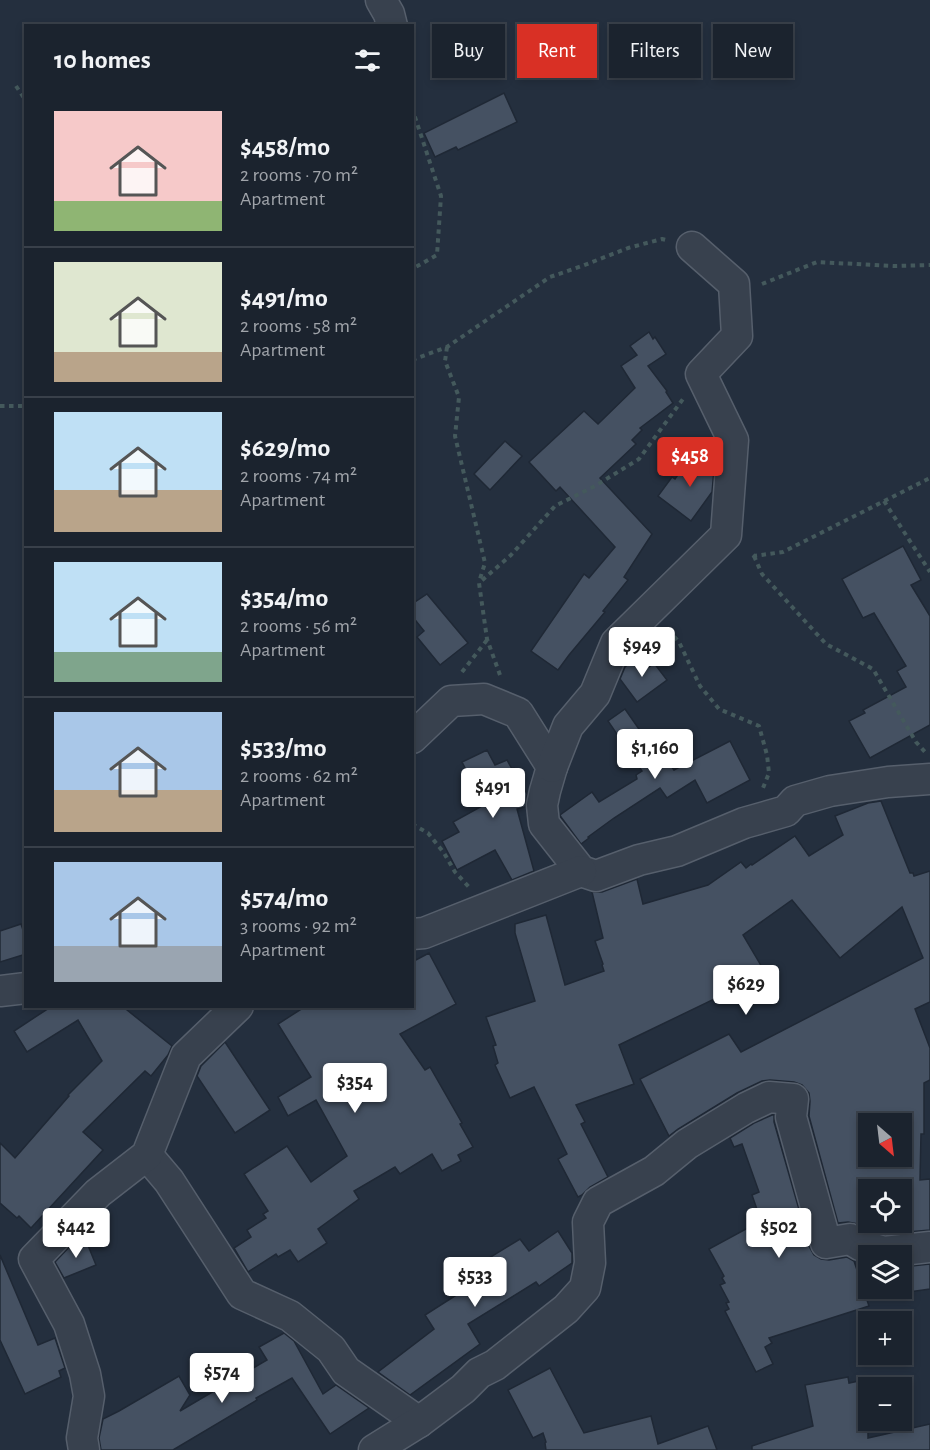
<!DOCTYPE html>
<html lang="en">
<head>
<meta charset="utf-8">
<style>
  :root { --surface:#1b232e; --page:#282f3a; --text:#f1f3f6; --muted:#a0a4aa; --line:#39404a; --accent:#d93025 }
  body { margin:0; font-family:"Alegreya Sans",sans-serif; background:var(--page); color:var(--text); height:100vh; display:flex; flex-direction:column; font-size:22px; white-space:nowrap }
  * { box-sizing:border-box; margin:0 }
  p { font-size:20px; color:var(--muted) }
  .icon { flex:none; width:33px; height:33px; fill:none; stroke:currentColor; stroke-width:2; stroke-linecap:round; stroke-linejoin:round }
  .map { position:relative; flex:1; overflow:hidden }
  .side { position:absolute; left:24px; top:24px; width:390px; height:984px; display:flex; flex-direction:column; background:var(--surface); border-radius:0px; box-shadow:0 3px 9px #0003,0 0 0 2px var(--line) }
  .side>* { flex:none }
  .hud { position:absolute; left:432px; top:24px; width:408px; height:54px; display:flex; gap:12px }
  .needle { width:39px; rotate:152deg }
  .fabs { position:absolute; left:858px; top:1113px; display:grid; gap:12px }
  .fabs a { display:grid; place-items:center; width:54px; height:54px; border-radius:0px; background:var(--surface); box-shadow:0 3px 9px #0003,0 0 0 2px var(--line); font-size:30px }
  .price { position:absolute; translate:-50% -51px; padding:0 14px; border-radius:6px; background:#fff; color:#222; font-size:20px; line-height:39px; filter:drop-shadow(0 2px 3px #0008) }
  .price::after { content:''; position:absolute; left:50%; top:36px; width:18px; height:14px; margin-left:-9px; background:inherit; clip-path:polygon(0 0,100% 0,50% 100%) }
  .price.selected { background:var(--accent); color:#fff }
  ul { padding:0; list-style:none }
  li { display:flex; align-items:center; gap:18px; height:150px; padding:0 30px }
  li+li { border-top:2px solid var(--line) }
  li span { display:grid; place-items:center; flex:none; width:168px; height:120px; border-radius:0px; color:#555 }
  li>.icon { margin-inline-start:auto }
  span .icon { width:72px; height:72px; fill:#fffc; stroke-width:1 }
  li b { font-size:26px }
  h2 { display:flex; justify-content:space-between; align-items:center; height:72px; padding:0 30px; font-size:26px }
  .tag { padding:0 21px; border-radius:0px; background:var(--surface); box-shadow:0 3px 9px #0003,0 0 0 2px var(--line); font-size:21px; line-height:54px }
  .tag.selected { background:var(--accent); color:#fff }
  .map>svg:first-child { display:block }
</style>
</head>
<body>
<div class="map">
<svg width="930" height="1450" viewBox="0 0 930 1450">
  <rect width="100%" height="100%" fill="#242f3e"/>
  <g fill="#455162" stroke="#1f2835" stroke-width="1.5" fill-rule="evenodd">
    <path d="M504,93L517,122L458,150L456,147L435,157L424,133Z"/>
    <path d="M649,332L653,339L655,337L666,354L648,366L667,391L666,392L673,403L640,428L642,430L632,440L636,444L600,478L652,534L624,577L628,580L603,611L605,612L569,655L558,670L531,651L584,574L589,578L615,547L560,487L556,491L529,462L584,411L598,424L635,388L621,366L637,355L630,346Z"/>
    <path d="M505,441L522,456L490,490L474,474Z"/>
    <path d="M692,455L714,470L712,492L691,521L658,496L672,477L675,479Z"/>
    <path d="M903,546L921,580L911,585L930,616V725L870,758L849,721L865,713L863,710L906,687L897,671L906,666L874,613L863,618L842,579Z"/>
    <path d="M427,594L468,643L440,665L417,637L424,631L412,616V604Z"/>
    <path d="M642,654L649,667L654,663L667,680L637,702L620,679L625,667Z"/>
    <path d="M625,709L664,765L668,762L674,770L730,741L750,780L707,803L695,780L667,798L660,788L614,818L588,837L589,838L581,844L561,817L560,815L592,792L599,802L637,779L636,775L642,771L608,721Z"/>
    <path d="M487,750L495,765L507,760L512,769L514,768L527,794L525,807L517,809L534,871L512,880L495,850L457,870L442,841L459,832L453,822L484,805L462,762Z"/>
    <path d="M881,801L910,873H913L914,876L930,871V1002L915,1009L930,1048V1080L924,1083V1134H921L920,1180L930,1179V1230L886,1234L867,1229L858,1224L848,1222L838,1223L809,1116L810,1101L809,1093L802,1085L794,1082L770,1080L762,1081L737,1093L678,1129L669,1136L640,1079L729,1034L741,1052L923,958L902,907L840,958L792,900L743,935L766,974L619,1045L634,1084L576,1105L585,1122L581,1124L608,1177L590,1187L582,1195L578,1197L558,1159L567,1154L534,1087L510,1098L495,1065L498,1063L493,1046L496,1045L486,1017L535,1001L515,933V924L546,915L565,985L604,971L602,965L603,964L595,941L603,938L592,892H602L637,879L643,904L708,885L741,862L746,868L751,864L752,865L795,836L809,856L843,835L835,816L868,803ZM868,1124H902V1156H868ZM868,1190H902V1222H868Z"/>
    <path d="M21,924L26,939V954L0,962V931Z"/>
    <path d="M429,953L456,1004L400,1034L425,1070L430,1067L462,1123L460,1124L473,1147L458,1155L461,1161L442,1171L432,1154L400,1174L395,1167L354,1191L359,1199L318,1229L327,1243L298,1262L290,1250L278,1257L276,1254L248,1272L234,1248L251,1237L247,1230L266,1218L263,1214L268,1211L244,1174L287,1146L311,1182L347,1156L316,1100L288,1116L278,1097L311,1077L278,1024L306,1006H412V962Z"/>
    <path d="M52,1006H122L172,1046L168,1055L151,1076L145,1071L83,1132L103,1150L31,1228L19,1216L17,1218L0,1203V1143L15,1158L69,1096L68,1095L102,1061L78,1020L27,1052L14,1031Z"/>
    <path d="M225,1042L270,1110L235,1133L197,1076L201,1066Z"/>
    <path d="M772,1115H774V1122L810,1248L814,1255L821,1259L829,1260L847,1257L854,1261L869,1306L769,1338L772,1343L765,1347L773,1364L756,1372L725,1311L729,1309L726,1303L729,1302L720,1285L725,1283L722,1278L724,1276L709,1249L761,1221L752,1195L759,1192L742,1144L734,1147L730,1138L754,1123Z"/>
    <path d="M558,1231L572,1253V1263L539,1286L536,1282L468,1324L480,1344L410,1395L378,1372L434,1329L425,1315L458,1294L450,1282L520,1239L529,1251Z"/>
    <path d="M85,1238L96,1265L64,1278L55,1262L74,1242Z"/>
    <path d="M0,1255L38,1345L55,1338L65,1368L59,1371L61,1377L25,1394L0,1340Z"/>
    <path d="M930,1264V1289L902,1293V1267Z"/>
    <path d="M284,1333L294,1341L323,1394L336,1385L369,1408L330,1434L292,1378L256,1398L257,1400L173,1450H101L99,1438L103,1419L119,1411L179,1376L190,1395L180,1411L267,1360L259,1347Z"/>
    <path d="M550,1368L584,1433L651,1416L658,1444L708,1426L717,1450H546L545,1443L546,1442L543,1433L533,1438L508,1390Z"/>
    <path d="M848,1377L849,1383L868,1379V1438L930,1424V1450H752V1446L813,1426L805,1385Z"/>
  </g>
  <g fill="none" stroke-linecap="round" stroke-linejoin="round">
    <g stroke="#565f6c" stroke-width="33">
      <g id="minor">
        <path d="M381,0L389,14L392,26"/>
        <path d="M412,738L451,701L484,699L518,713L552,767L545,791L542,805L544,824L581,871L596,876L639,860L677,851L744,823L786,811L795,801L830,791L888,782L930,779"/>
        <path d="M552,767L568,726L595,694L616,643L726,535L733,440L701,374L737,336L734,284L692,247"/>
        <path d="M412,934L424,933L581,871"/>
        <path d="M0,991L26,988"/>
        <path d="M147,1155L169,1181L242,1294L290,1316L331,1349L346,1371L419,1422"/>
        <path d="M84,1450L82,1438L89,1396L85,1374L69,1324L34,1259L98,1193L147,1155L186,1056L238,1006"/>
        <path d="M374,1450L419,1422L463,1389L479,1373L495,1365L566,1309L585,1288L590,1263L588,1222L598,1202L654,1171L687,1144L746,1108L769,1097L793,1099L791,1117L826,1243L850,1239L860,1245L884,1252L930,1247"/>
      </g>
    </g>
    <g stroke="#44595c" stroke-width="4" stroke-dasharray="4.5 4.5" stroke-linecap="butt">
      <path d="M16,86L26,101"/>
      <path d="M412,108L441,196L437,255L412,269"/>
      <path d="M762,284L817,262L893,266L930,265"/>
      <path d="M447,347L445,361L459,397L455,436L485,563L479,582"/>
      <path d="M412,360L447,347L550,277L582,266L628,248L662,239L666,240"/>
      <path d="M0,406H26"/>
      <path d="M884,501L930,572"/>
      <path d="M753,555L754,556L783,552L930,478"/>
      <path d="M754,556L762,574L826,644L873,669L916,742L925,752"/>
      <path d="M668,630L679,642L700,686L719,709L759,726L767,755L769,773L763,788"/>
      <path d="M462,672L487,640"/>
      <path d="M500,675L487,639L479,583L511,555L555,506L595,486L639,459L683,399"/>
      <path d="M412,824L428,833L444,853L455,872L469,887"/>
    </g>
    <use href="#minor" stroke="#38414e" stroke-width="30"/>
  </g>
</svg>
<div class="fabs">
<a><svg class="needle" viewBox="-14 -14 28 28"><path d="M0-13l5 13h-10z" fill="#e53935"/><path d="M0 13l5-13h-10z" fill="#a0a4aa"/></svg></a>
<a><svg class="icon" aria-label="locate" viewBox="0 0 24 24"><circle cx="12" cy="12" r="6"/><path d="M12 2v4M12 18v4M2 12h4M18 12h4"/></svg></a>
<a><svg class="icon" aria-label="layers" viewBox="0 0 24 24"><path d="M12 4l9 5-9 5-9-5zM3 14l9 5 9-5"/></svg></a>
<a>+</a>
<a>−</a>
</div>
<b class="price selected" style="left:690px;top:488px">$458</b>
<b class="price" style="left:642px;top:678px">$949</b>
<b class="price" style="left:655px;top:780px">$1,160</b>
<b class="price" style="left:493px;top:819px">$491</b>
<b class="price" style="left:746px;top:1016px">$629</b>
<b class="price" style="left:355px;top:1114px">$354</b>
<b class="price" style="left:76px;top:1259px">$442</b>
<b class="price" style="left:779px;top:1259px">$502</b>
<b class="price" style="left:475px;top:1308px">$533</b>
<b class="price" style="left:222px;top:1404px">$574</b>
<div class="hud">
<a class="tag">Buy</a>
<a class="tag selected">Rent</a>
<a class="tag">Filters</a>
<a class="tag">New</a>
</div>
<section class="side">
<h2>10 homes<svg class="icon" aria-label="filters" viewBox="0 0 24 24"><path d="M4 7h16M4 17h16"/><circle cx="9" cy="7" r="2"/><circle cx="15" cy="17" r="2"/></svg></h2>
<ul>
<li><span style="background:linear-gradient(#f6c9c9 75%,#8fb573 0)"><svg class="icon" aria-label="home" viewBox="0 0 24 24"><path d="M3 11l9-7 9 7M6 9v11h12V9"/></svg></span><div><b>$458/mo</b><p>2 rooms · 70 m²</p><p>Apartment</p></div></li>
<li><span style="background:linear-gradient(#dfe7d0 75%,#b9a48a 0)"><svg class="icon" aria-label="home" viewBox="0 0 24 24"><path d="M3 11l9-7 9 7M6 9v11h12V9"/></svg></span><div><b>$491/mo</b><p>2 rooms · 58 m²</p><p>Apartment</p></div></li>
<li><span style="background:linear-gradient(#bfe0f5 65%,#b9a48a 0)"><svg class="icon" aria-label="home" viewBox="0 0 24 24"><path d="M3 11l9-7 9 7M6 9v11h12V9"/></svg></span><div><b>$629/mo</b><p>2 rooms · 74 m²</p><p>Apartment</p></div></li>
<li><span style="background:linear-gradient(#bfe0f5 75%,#7fa58c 0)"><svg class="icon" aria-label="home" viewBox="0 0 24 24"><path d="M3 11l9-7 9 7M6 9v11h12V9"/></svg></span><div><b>$354/mo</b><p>2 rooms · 56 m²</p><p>Apartment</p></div></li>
<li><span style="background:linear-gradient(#a9c7e8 65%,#b9a48a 0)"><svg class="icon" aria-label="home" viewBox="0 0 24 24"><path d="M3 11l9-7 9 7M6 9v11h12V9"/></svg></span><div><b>$533/mo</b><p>2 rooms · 62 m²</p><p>Apartment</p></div></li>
<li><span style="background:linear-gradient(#a9c7e8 70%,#9aa5b1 0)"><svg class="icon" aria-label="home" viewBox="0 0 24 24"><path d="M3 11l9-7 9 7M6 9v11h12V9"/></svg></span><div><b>$574/mo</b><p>3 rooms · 92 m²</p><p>Apartment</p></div></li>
</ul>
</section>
</div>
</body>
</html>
